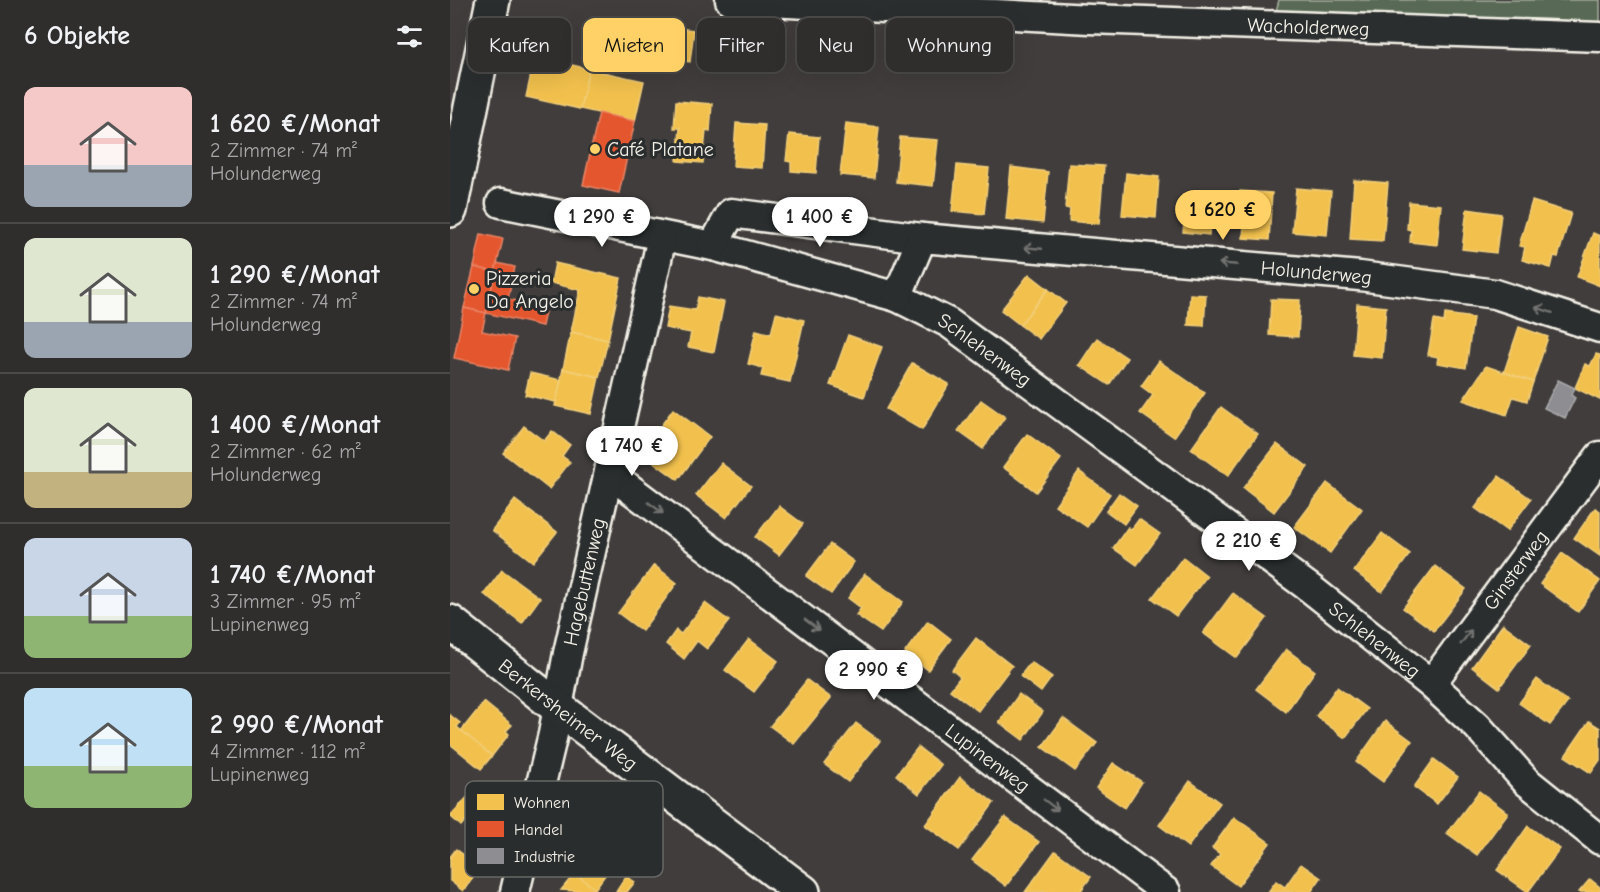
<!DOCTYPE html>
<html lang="de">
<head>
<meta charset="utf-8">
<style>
  :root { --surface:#302e2d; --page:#383635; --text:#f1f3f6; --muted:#a8a8aa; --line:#4b4a49; --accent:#ffd166 }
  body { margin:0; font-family:"Comic Neue",sans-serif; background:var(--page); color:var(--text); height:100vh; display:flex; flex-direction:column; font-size:22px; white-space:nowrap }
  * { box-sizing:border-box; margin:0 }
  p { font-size:20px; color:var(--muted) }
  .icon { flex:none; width:33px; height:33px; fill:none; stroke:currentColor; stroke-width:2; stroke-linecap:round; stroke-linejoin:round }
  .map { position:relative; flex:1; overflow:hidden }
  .drawer { display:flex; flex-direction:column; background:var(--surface); width:450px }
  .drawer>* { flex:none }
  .top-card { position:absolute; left:18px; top:18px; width:570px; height:54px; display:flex; gap:12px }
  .price { position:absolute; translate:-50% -51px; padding:0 14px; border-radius:21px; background:#fff; color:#222; font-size:20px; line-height:39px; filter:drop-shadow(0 2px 3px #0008) }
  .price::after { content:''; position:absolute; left:50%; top:36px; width:18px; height:14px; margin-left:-9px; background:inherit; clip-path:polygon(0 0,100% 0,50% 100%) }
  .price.current { background:var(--accent); color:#111 }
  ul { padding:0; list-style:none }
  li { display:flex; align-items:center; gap:18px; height:150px; padding:0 24px }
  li+li { border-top:2px solid var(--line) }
  li span { display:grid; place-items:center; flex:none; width:168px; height:120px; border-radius:12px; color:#555 }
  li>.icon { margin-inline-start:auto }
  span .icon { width:72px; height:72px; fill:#fffc; stroke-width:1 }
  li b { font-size:26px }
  h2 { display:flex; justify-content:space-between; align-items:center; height:72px; padding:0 24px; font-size:26px }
  .pill { padding:0 21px; border-radius:12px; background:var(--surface); box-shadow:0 6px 24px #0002,0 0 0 2px var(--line); font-size:21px; line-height:54px }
  .pill.current { background:var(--accent); color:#111 }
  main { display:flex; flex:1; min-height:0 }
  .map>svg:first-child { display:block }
</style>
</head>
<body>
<main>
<section class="drawer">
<h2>6 Objekte<svg class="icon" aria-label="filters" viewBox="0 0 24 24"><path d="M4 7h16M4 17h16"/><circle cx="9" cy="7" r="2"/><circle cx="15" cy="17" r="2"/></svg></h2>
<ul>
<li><span style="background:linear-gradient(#f6c9c9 65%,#9aa5b1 0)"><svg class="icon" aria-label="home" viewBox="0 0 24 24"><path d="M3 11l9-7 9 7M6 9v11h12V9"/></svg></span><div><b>1 620 €/Monat</b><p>2 Zimmer · 74 m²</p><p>Holunderweg</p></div></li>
<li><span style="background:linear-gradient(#dfe7d0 70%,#9aa5b1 0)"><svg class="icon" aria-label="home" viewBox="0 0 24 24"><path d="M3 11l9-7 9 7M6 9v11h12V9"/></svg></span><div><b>1 290 €/Monat</b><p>2 Zimmer · 74 m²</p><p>Holunderweg</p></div></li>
<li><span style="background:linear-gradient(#dfe7d0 70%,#c2b280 0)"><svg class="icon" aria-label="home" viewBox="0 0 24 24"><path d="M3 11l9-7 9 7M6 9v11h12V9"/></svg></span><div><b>1 400 €/Monat</b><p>2 Zimmer · 62 m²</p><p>Holunderweg</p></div></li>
<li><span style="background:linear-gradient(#c9d6e8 65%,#8fb573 0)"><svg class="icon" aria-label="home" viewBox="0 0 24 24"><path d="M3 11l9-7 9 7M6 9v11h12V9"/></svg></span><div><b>1 740 €/Monat</b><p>3 Zimmer · 95 m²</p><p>Lupinenweg</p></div></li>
<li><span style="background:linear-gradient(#bfe0f5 65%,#8fb573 0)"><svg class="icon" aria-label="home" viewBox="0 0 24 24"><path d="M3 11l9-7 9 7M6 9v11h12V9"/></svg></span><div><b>2 990 €/Monat</b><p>4 Zimmer · 112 m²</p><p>Lupinenweg</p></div></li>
</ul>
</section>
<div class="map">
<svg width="1150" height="892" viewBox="0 0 1150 892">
  <rect width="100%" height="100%" fill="#403d3c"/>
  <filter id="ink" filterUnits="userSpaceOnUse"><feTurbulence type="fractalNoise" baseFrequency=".0167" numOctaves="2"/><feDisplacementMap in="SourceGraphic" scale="12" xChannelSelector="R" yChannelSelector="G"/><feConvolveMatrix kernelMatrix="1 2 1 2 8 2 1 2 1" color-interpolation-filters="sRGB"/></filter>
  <g filter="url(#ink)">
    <path fill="#596a54" stroke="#a6ae9e" stroke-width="1.5" d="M829,0H1150V26L826,11Z"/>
    <g fill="#f2c14e" stroke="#f3cf7c" stroke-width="1.5">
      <path d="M227,28L244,30L240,62L222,59Z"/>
      <path d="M85,56L139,69L130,109L76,97Z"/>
      <path d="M139,69L194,81L185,121L130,109Z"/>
      <path d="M226,101L262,104L260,131L256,130L253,163L227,161L230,128H224Z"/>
      <path d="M286,123L315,125L312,168L283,166Z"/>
      <path d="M396,123L429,127L424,178L390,175Z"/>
      <path d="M339,134L369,137L366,173L341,171V162L336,161Z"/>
      <path d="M450,137L488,140L483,186L446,182Z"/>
      <path d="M619,164L654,166L649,224L619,221L620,209L615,208Z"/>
      <path d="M507,165L539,168L534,214L502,211Z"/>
      <path d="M561,167L598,172L593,223L556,219Z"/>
      <path d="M676,173L709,177L706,218L672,215Z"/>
      <path d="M904,180L938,183L933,241L900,239Z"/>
      <path d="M846,188L881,191L877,235L842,232Z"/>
      <path d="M790,191L822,193L819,240L793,238L794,223L788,222Z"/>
      <path d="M737,195L763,198L759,235L733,232Z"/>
      <path d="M1082,201L1121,213L1108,257L1104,256L1101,268L1072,260L1075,247L1069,246Z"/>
      <path d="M959,202L991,205L987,245L960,242L961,230L957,229Z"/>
      <path d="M1017,209L1051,214L1046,253L1012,249Z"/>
      <path d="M1143,233L1150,236V286L1127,277Z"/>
      <path d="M105,263L171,278L158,340L121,332L130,290L101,283Z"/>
      <path d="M579,274L598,289L570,325L551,310Z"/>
      <path d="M598,289L616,303L589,339L570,325Z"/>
      <path d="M740,294L756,295L754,326L738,325Z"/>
      <path d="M248,297L274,302L264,352L238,347L241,333L215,328L219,306L245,310Z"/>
      <path d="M821,299L850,300L848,337L819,335Z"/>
      <path d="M907,304L936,307L932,358L903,355Z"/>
      <path d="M326,313L354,320L340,382L311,376L313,368L298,364L306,330L321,334Z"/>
      <path d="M995,314L1023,318L1016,368L987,363L988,357L978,355L984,320L994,322Z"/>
      <path d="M1069,327L1098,337L1083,382L1054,372Z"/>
      <path d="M121,332L158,340L149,377L113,369Z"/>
      <path d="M398,335L432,347L414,397L380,385Z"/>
      <path d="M647,338L677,358L659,385L629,365Z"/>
      <path d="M1146,354L1150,355V400L1125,388L1135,364L1140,366Z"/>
      <path d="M709,361L755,393L724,437L690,413L703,395L691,386Z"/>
      <path d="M462,363L499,384L472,430L436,409Z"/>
      <path d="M1036,366L1083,382L1077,401L1063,397L1057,415L1013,400Z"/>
      <path d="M113,369L149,377L141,414L105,406Z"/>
      <path d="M80,373L111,380L106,402L75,395Z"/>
      <path d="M531,400L555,417L533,449L508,431Z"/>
      <path d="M771,407L808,434L778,476L741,449Z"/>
      <path d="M223,409L260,437L228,480L191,453Z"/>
      <path d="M74,426L94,441L102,431L120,445L112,456L120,462L99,489L53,453Z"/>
      <path d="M577,434L611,459L586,492L553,467Z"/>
      <path d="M827,444L858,467L824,512L793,488Z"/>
      <path d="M271,463L301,486L276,518L246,495Z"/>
      <path d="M629,471L660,494L637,527L605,505Z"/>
      <path d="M1049,476L1081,499L1057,531L1025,508Z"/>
      <path d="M877,483L912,509L880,553L844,527Z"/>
      <path d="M669,493L687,506L674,524L656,511Z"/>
      <path d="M65,500L107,532L83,562L42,530Z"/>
      <path d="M329,506L353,524L329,555L305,537Z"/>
      <path d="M1145,508L1150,511V556L1124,538Z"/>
      <path d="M689,519L710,534L687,565L663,548L678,527L681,530Z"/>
      <path d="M932,533L960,554L932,592L904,571Z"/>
      <path d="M380,544L404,562L381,594L356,576Z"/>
      <path d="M1112,553L1150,581L1128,612L1090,584Z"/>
      <path d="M733,557L757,576L726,616L702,598Z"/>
      <path d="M204,565L227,583L192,631L168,613Z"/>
      <path d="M985,566L1016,589L984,631L953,608Z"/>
      <path d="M52,570L90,598L72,623L34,594Z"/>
      <path d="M415,574L453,602L431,632L406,615L411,608L398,598Z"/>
      <path d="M783,593L817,618L787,658L753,633Z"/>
      <path d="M255,603L279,621L257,649L247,641L234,659L216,644L226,630L231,634Z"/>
      <path d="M478,621L501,639L478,670L455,652Z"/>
      <path d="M1053,624L1081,645L1049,688L1022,667Z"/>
      <path d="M526,638L562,666L528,711L500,690L510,677L502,670Z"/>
      <path d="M299,639L328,661L304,692L275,670Z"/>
      <path d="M836,649L865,671L836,712L806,689Z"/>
      <path d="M581,662L602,677L591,692L570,676Z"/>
      <path d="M1087,679L1118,702L1100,725L1069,703Z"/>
      <path d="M357,680L381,698L344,744L320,726Z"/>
      <path d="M887,687L917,709L895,738L866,716Z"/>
      <path d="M569,694L593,712L573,740L549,722Z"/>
      <path d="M34,702L62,725L56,731L59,734L42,756L11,731Z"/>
      <path d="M0,715L10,723L7,727L42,756L31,769L0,744Z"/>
      <path d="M613,718L647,743L625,771L592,747Z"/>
      <path d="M935,721L962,741L933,782L906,762Z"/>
      <path d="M1139,721L1150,728V760L1141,773L1115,756Z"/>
      <path d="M406,723L430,741L398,782L374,764Z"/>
      <path d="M468,747L491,765L469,794L446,775Z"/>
      <path d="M984,759L1008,777L987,804L964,787Z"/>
      <path d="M663,763L692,782L675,808L646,788Z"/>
      <path d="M510,777L544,803L509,850L475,825Z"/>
      <path d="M740,781L770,803L738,847L709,825Z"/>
      <path d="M24,790L42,806L22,828L15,821L11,826L0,816Z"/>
      <path d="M1029,791L1058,813L1027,855L997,833Z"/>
      <path d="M555,817L589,842L556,886L522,860Z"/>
      <path d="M784,817L820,843L788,886L761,866L770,854L762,848Z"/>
      <path d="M1078,826L1110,849L1078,892L1047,870Z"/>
      <path d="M6,849L31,868L13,891L0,881V857Z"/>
      <path d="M605,851L641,877L630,892H575Z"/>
      <path d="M138,856L158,871L145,889L125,873Z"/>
      <path d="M851,864L871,878L861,892H818L826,881L835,887Z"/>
      <path d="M125,873L145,889L142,892L111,890Z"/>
      <path d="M176,876L185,882L177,892H166Z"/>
      <path d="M1140,879L1150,887V892H1129Z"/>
    </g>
    <g fill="#e4572e" stroke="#e98566" stroke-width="1.5">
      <path d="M149,113L185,121L169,193L133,185Z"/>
      <path d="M31,234L53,239L45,272L24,267Z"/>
      <path d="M47,263L65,267L58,299L96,307L92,326L36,313Z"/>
      <path d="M24,267L45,272L36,313L14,308Z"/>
      <path d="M14,308L36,313L32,331L65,338L58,370L4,358Z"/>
    </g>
    <path fill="#8d8d92" stroke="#acabac" stroke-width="1.5" d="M1108,380L1125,388L1121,395L1125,398L1115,418L1094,408Z"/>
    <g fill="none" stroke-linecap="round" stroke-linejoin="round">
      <g stroke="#f4f1e8" stroke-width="33">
        <g id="street">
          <path id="s1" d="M280,0L640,19L1150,37"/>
          <path id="s2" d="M51,203L263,246L447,297L499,323L861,589L981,684L1027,726L1076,781L1150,840"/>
          <path d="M263,246L281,213L472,238"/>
          <path id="s3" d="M447,297L472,238L910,276L1045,294L1150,328"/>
          <path id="s4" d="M159,473L716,892"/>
          <path id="s5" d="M981,684L1150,456"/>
          <path id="s6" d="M65,892L103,734L118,653L212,237"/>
        </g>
      </g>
      <g stroke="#f4f1e8" stroke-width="38">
        <g id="secondary">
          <path d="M0,210L43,0"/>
          <path id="s7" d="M0,622L107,707L353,892"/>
        </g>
      </g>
      <use href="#street" stroke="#2a2d2e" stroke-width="28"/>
      <use href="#secondary" stroke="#2a2d2e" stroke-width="33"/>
    </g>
    <defs><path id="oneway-shaft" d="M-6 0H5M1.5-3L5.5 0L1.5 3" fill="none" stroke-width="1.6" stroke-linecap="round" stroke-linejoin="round" transform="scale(1.5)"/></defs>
    <g stroke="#71726f">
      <use href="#oneway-shaft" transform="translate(583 248) rotate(-175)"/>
      <use href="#oneway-shaft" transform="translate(778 264) rotate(-175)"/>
      <use href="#oneway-shaft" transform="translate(1094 310) rotate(-162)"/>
      <use href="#oneway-shaft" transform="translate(206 508) rotate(37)"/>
      <use href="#oneway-shaft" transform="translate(362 625) rotate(37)"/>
      <use href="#oneway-shaft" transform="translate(1016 637) rotate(-53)"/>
      <use href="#oneway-shaft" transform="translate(601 805) rotate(37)"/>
    </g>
  </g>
  <g fill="#ffd166" stroke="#2a2d2e" stroke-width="2">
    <circle cx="145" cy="149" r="6"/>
    <circle cx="24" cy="289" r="6"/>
  </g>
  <g text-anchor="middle" stroke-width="6" stroke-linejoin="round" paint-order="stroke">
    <g font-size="20" fill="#f4f1e8" stroke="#2a2d2e">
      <text dy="7" stroke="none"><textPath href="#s1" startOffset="579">Wacholderweg</textPath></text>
      <text dy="7" stroke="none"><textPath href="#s3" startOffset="460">Holunderweg</textPath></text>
      <text dy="7" stroke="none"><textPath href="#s2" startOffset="510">Schlehenweg</textPath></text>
      <text dy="7" stroke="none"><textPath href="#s5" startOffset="142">Ginsterweg</textPath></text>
      <text dy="7" stroke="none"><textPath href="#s6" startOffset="318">Hagebuttenweg</textPath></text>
      <text dy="7" stroke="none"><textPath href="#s2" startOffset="996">Schlehenweg</textPath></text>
      <text dy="7" stroke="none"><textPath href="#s7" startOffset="150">Berkersheimer Weg</textPath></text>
      <text dy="7" stroke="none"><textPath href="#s4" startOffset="474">Lupinenweg</textPath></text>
    </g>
    <g font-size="20" fill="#f4f1e8" stroke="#2a2d2e" text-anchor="start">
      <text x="157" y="156">Café Platane</text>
      <text x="36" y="285">Pizzeria<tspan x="36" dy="23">Da Angelo</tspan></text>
    </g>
  </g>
  <rect x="15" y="781" width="198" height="96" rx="9" fill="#2a2d2e" stroke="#676866" stroke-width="1.5"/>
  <rect x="27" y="794" width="27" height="16" fill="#f2c14e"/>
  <rect x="27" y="821" width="27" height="16" fill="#e4572e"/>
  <rect x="27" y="848" width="27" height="16" fill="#8d8d92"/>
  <g font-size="16" fill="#f4f1e8">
    <text x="64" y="808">Wohnen</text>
    <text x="64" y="835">Handel</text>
    <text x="64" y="862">Industrie</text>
  </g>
</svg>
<b class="price current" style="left:773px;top:241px">1 620 €</b>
<b class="price" style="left:152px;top:248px">1 290 €</b>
<b class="price" style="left:370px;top:248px">1 400 €</b>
<b class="price" style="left:182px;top:477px">1 740 €</b>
<b class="price" style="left:799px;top:572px">2 210 €</b>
<b class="price" style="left:424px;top:701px">2 990 €</b>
<div class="top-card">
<a class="pill">Kaufen</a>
<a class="pill current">Mieten</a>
<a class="pill">Filter</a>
<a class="pill">Neu</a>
<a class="pill">Wohnung</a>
</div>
</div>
</main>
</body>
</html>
